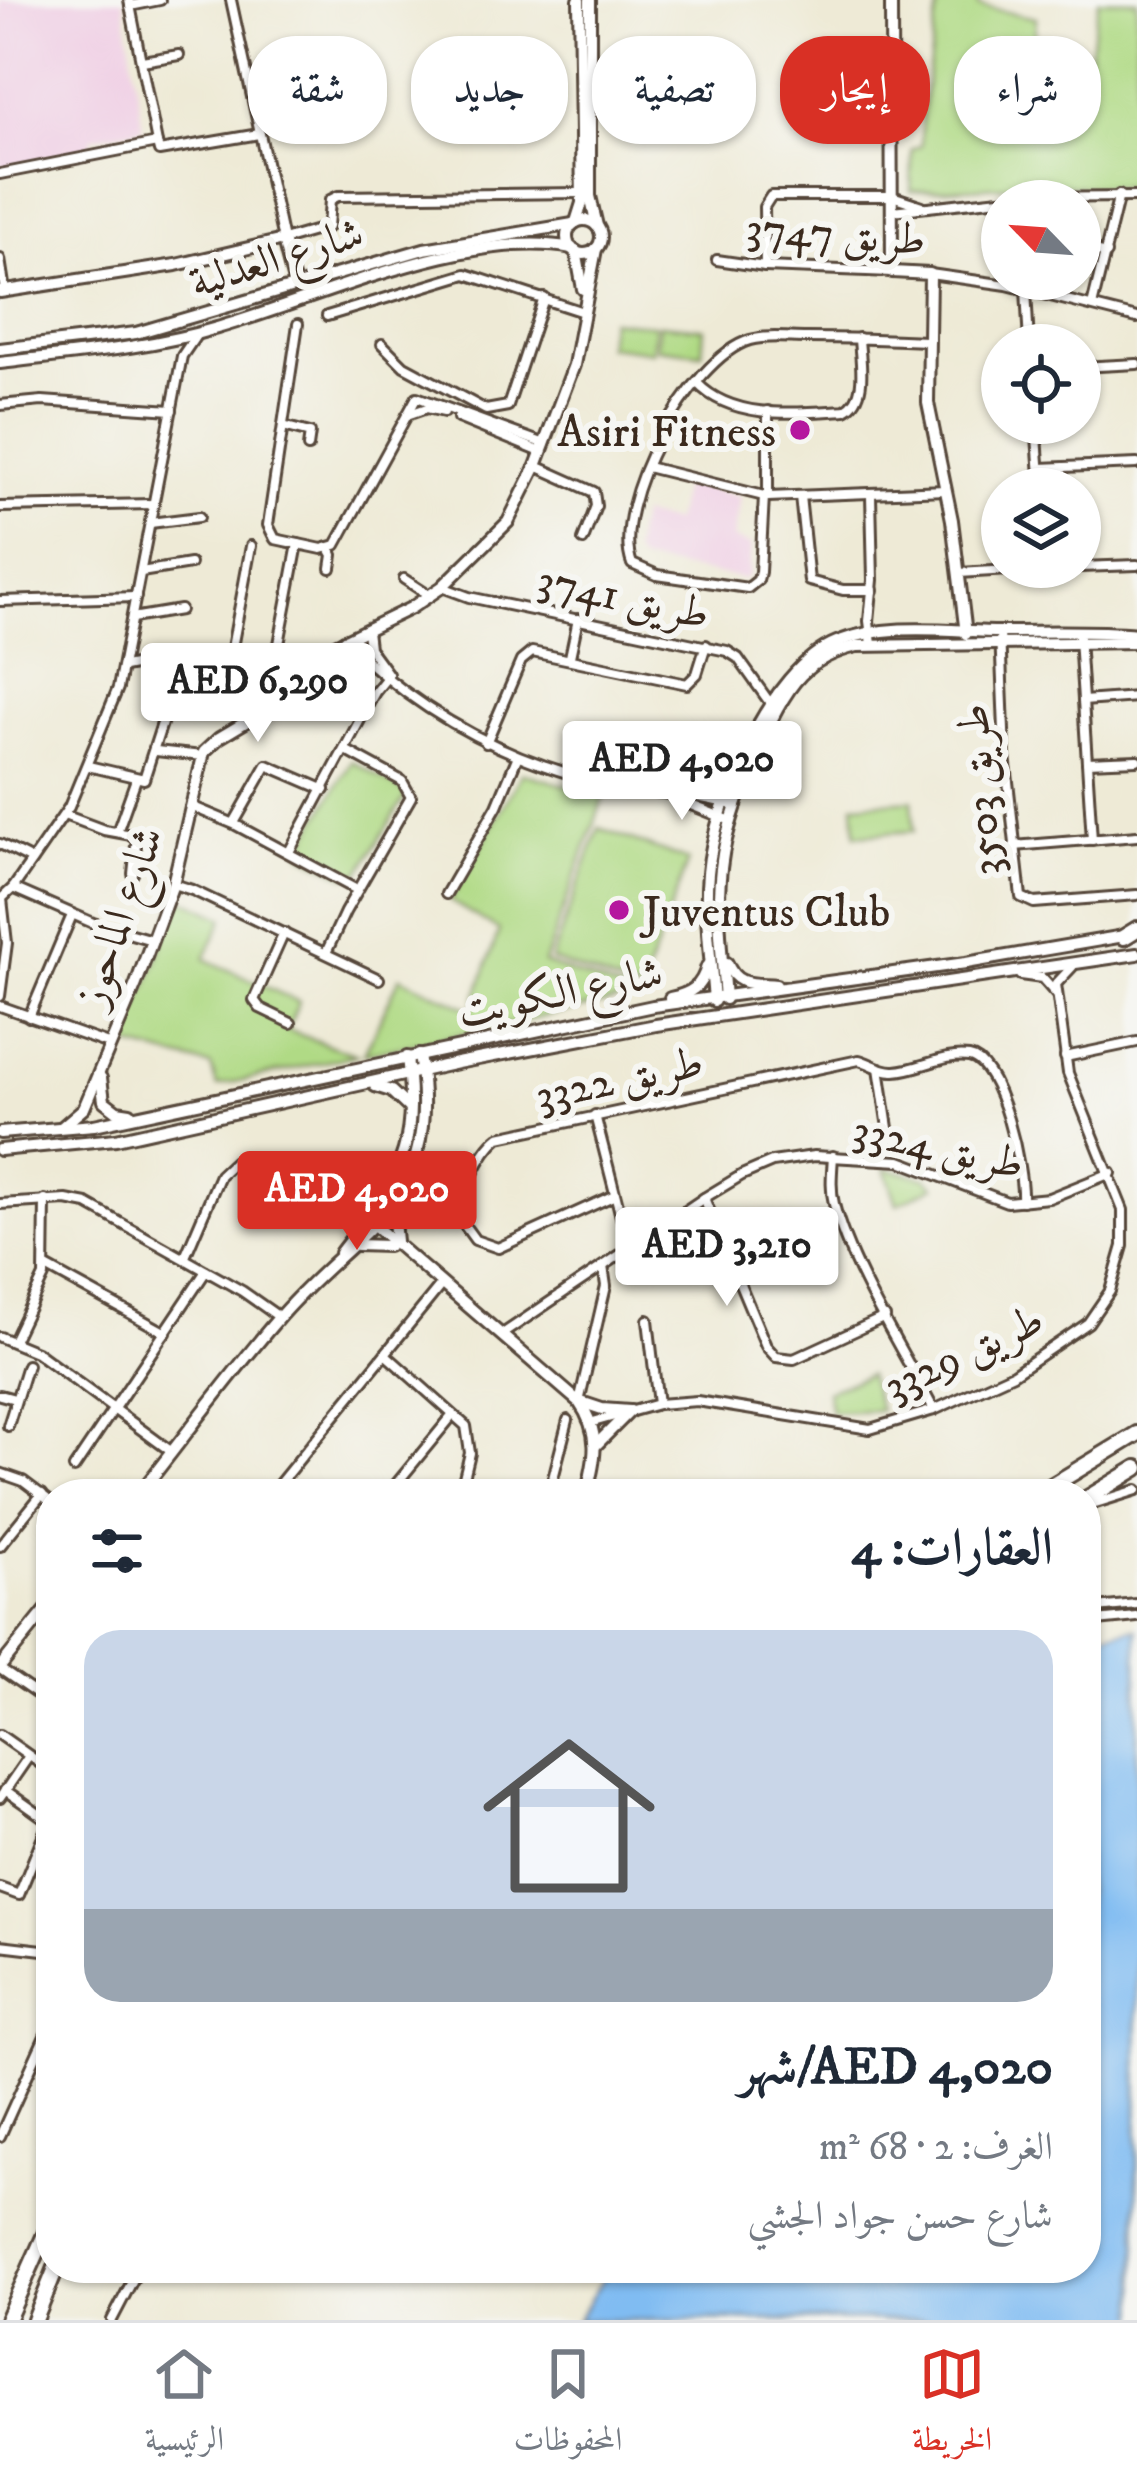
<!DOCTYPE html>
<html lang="ar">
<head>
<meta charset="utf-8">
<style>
  :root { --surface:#fff; --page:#f6f6f7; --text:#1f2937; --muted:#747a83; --line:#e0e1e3; --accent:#d93025 }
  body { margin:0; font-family:"IM FELL DW Pica",Amiri,serif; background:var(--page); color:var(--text); direction:rtl; height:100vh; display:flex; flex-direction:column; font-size:45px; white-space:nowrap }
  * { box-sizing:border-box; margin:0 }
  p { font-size:39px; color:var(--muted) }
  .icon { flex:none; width:66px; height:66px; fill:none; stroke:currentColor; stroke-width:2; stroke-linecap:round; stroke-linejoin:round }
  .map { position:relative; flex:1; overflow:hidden; direction:ltr }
  .sheet { position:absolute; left:36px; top:1479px; width:1065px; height:804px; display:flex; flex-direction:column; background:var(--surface); border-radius:48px; box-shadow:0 3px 9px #0004; direction:rtl }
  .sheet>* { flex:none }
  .hud { position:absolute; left:36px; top:36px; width:1065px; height:108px; direction:rtl; display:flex; gap:24px }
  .needle { width:78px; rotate:295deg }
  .fabs { position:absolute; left:981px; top:180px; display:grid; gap:24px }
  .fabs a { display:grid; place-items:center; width:120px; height:120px; border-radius:50%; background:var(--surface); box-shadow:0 3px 9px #0004; font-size:60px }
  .price { position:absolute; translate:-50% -102px; padding:0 27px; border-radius:12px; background:#fff; color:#222; font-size:39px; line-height:78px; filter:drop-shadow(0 3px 6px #0008) }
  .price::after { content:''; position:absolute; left:50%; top:72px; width:36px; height:27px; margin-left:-18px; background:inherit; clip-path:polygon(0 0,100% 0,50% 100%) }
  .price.selected { background:var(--accent); color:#fff }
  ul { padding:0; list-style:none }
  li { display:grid; align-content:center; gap:24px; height:636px; padding:0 48px }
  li+li { border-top:3px solid var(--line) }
  li span { display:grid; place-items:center; height:372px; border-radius:36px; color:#555 }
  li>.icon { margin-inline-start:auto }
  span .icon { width:216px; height:216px; fill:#fffc; stroke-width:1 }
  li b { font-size:51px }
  h2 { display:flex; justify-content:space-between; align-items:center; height:144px; padding:0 48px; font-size:51px }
  .chip { padding:0 42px; border-radius:48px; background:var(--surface); box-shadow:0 3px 9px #0004; font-size:42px; line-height:108px }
  .chip.selected { background:var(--accent); color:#fff }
  .tab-bar { display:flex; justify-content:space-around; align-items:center; height:168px; border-top:3px solid var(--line); background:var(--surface); font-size:33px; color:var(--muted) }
  .tab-bar a { display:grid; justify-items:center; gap:6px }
  .tab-bar .selected { color:var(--accent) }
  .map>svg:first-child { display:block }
</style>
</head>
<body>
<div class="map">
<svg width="1137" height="2320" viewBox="0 0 1137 2320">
  <rect width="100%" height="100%" fill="#f6f6f2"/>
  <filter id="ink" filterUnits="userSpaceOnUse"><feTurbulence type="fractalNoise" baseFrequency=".00833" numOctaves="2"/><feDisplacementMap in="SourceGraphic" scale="24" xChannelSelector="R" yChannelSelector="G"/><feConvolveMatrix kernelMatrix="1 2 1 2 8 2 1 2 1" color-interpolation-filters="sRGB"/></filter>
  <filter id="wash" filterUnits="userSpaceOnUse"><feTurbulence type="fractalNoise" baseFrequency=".004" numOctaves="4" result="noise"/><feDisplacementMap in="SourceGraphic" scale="48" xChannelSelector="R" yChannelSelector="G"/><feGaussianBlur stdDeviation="2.7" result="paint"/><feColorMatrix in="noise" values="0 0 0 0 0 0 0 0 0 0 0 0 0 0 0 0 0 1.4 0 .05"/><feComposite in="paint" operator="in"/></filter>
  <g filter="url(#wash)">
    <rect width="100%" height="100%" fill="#eeead6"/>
    <g fill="#f0d0e5">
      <path d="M0,0H123L143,128L91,138L93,152L0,171Z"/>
      <path d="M684,483L740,497L733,539L751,545L749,575L744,579L639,561L633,552L640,515L674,522Z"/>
    </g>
    <g fill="#b0da85" stroke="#768252" stroke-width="3">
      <path d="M939,0H978V6L1036,18L1034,52L1089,56L1099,0H1137L1135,187L1024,185L911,191L912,150L921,146L922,114Z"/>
      <path d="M610,320L655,325L652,351L607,346Z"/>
      <path d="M659,324L704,328L702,353L657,348Z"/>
      <path d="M352,761L404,792L405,797L360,872L346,876L302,854L300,850Z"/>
      <path d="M522,773L604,796L544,963L638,997L364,1054L400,977L472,1010L499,930L450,901Z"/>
      <path d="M912,800L914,831L856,835L854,804Z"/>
      <path d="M599,828L688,861L640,992L551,960Z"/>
      <path d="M177,896L224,918L205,959L299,1002L287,1030L356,1055L217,1086L211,1066L122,1044L156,964Z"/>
      <path d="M885,1168L926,1178L935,1186L897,1204Z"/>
      <path d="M868,1375L880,1410L831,1412L827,1391Z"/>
    </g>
    <path fill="#80bcf2" stroke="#5e7388" stroke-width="3" d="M1137,1628V2320H577L610,2268H1086V1637Z"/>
  </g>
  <g filter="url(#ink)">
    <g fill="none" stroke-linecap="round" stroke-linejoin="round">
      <g stroke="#56473a" stroke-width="14">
        <g id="street">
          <path d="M129,0L157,143"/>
          <path d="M231,0L283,240L328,227L330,200L338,196L581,193"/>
          <path d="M130,6L160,0"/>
          <path d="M142,61L179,55"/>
          <path d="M0,174L157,143L159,151L259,134"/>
          <path d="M892,211L1009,198L1137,197"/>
          <path d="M1080,247L1106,254"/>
          <path d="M0,259L5,291"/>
          <path d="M717,260L765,267L892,272"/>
          <path d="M765,267L764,207L771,196H892L922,206"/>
          <path d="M930,274L1007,285L1137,318"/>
          <path d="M1026,289L1029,345"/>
          <path d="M1092,306L1119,195"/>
          <path d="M327,316L466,274L583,312"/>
          <path d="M298,324L268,525L275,539L322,549L336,545L417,397L545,444"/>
          <path d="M382,344L404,366L486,410L508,406L544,298"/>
          <path d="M1080,367L1137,364"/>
          <path d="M697,383C733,421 798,413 845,410C869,397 860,362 859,338"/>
          <path d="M0,405L42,401L172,410"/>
          <path d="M407,415L427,408L444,412"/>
          <path d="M458,418L541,452"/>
          <path d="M1036,423L1041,489"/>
          <path d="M283,426L310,433L308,447"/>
          <path d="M536,466L594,492L596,506L583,540"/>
          <path d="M647,467L768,497L946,490"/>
          <path d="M1040,468L1137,464"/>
          <path d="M871,495L873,580L869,621L872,644"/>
          <path d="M764,496L760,572L758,580L748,588L657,575L632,564C610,506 690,358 750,340C767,335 788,338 806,338C846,338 886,339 927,341"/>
          <path d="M800,496L809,581L843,590H873"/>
          <path d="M768,497V411"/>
          <path d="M0,507L154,504"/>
          <path d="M150,523L199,517"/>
          <path d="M329,548L333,555L331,568"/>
          <path d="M1080,567L1137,565"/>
          <path d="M141,572L190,564"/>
          <path d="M959,573L1063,567"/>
          <path d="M404,579L430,596"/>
          <path d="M442,587L469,597L727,651L738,658L770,703"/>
          <path d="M0,601L136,597"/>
          <path d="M132,618L180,610"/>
          <path d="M367,630L369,648L388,674"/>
          <path d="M1000,632L1005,755L1021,897L1034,903L1137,895"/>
          <path d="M1079,638L1092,840"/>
          <path d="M344,639C423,718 516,766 626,788C663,795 700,794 735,806"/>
          <path d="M570,657L578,619"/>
          <path d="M213,662L277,673"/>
          <path d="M229,664L251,546"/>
          <path d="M124,667L177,657"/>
          <path d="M293,689L279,677L275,665L298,544"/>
          <path d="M1083,701L1137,697"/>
          <path d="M486,743L521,661L532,652L687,684L697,674L706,645"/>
          <path d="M156,751L202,756"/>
          <path d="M1087,762L1137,760"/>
          <path d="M88,766L144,779L165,714"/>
          <path d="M676,799L731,821"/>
          <path d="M191,806L234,824L357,890"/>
          <path d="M64,815L104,830L137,836L133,874"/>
          <path d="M234,823L267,765L325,790"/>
          <path d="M117,832L136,779"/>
          <path d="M0,844L32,860"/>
          <path d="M1014,846L1137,836"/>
          <path d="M289,852L375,692L388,676"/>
          <path d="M173,884L192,890L379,979"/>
          <path d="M13,888L93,923L152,940"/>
          <path d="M446,894L497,806L517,758"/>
          <path d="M0,900L13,888L69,807L118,688L182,356L197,334"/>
          <path d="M284,933L254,1000L260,1008L291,1023"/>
          <path d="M326,953L345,912L411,797L402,781L347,751"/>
          <path d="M1020,975L1042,978L1057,995"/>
          <path d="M0,996L7,943L2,899"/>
          <path d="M0,1006L111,1045"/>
          <path d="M29,1017L72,915"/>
          <path d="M1065,1057L1137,1042"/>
          <path d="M879,1068L888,1128L882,1159"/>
          <path d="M595,1115L629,1248"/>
          <path d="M833,1156C832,1172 830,1188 834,1204C849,1266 903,1351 934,1410"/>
          <path d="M615,1195L498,1248L475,1240L459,1218C461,1194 480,1152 499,1137L859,1060C871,1063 882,1072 895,1071C919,1070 945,1053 969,1057C1001,1062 1024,1172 1022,1201"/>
          <path d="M704,1198L766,1346L776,1357L794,1359L885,1317"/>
          <path d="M0,1204L66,1200L87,1204L242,1291L279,1317"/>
          <path d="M185,1257L220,1175L235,1161L250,1162L377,1211"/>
          <path d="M46,1267L166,1333"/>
          <path d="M648,1320L658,1404"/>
          <path d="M501,1335L704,1198L742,1175L772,1162L814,1156L900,1161L1007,1202L1049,1198L1111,1173"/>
          <path d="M0,1337L36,1352L172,1452"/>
          <path d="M13,1341L44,1276L45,1200"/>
          <path d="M385,1354L466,1426L470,1453L460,1494"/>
          <path d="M0,1395L15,1399"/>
          <path d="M579,1402L606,1286L603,1266"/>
          <path d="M593,1422L658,1404L697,1401L870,1429L934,1410L1013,1374L1088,1323L1110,1291L1123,1246V1210L1068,1073L1056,984L1072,967"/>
          <path d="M8,1426L27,1365"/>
          <path d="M74,1468L206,1271"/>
          <path d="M0,1473L23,1481L51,1502"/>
          <path d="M271,1494L441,1285"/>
          <path d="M388,1494L452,1416"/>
          <path d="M549,1494L568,1420"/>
          <path d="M1086,1506L1137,1490"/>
          <path d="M0,1546L42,1494"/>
          <path d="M1086,1609L1137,1604"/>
          <path d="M1086,1622L1137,1617"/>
          <path d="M0,1669L51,1704"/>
          <path d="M0,1735L51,1771"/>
          <path d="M5,1790L50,1822"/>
          <path d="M0,1798L29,1756"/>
          <path d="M0,1888L19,1895L49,1821"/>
          <path d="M0,1945L51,1951"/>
          <path d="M0,2136L51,2023"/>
          <path d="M112,2320L139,2268"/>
        </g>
      </g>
      <g stroke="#56473a" stroke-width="16">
        <g id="secondary">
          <path d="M590,0V196L597,226"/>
          <path d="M891,0L892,272L930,274L928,403L952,520L966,634"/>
          <circle cx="584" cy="237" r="17"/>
          <path d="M576,222L582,203L579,0"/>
          <path d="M576,251L583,289"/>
          <path d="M0,292L176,265L283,240L295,286"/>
          <path d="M0,349L136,333L424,249L573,224"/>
          <path d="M0,363C72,354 147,349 217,328C319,299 467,228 572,248"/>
          <path d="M727,963C736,987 753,983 776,985"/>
          <path d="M670,998C690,994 702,987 707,966"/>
          <path d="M725,999C722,954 715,906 722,861C727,817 770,707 801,675C817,659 835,651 857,646L1137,642"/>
          <path d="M714,1001C711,959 704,915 708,873C714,804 769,669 837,642C888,622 947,631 1000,632C1046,632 1091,630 1137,634"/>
          <path d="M101,1078L104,1101L117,1111L130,1113"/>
          <path d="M375,1086L391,1091L408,1107"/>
          <path d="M62,1127L84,1108L136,984L173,884L204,752L219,738L284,699L333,646L411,608L442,587L508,522L536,466L574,365L596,249"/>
          <path d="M0,1133L94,1125L653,1006L966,963L1130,935"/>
          <path d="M0,1150L116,1139L457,1063L656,1025L1137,954"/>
          <path d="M363,1226L374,1225L579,1402C601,1433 596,1459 586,1494"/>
          <path d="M396,1241L394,1221L402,1196"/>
          <path d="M357,1245L388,1246"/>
          <path d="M340,1253C396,1180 419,1155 407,1057"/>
          <path d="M581,1402L602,1409L630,1411"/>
          <path d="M596,1445L630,1411"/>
          <path d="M139,1494C185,1436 228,1377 276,1321C358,1224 443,1208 419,1055"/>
          <path d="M0,1667L51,1604"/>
        </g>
      </g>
      <g stroke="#56473a" stroke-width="20">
        <g id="highway">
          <path d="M1124,937L1137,929"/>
          <path d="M1038,1494L1137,1434"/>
          <path d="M1086,1499L1137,1468"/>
          <path d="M7,2320L51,2221"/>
          <path d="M35,2320L56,2268"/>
        </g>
      </g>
      <use href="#street" stroke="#fff" stroke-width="8"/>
      <use href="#secondary" stroke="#fff" stroke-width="10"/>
      <use href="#highway" stroke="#fff" stroke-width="14"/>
    </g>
  </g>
  <g fill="#b5179e" stroke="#f6f6f2" stroke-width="4.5">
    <circle cx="800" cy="430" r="12"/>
    <circle cx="619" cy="910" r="12"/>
  </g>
  <g text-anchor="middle" stroke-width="12" stroke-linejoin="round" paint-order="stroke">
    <g font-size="45" fill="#3b2a1e" stroke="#f6f6f2">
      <text transform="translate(836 232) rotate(4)" y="16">طريق 3747</text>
      <text transform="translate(276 256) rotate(-17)" y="16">شارع العدلية</text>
      <text transform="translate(624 595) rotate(12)" y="16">طريق 3741</text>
      <text transform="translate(978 790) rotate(-95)" y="16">طريق 3503</text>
      <text transform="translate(118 916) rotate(-71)" y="16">شارع الماحوز</text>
      <text transform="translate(560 990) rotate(-11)" y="16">شارع الكويت</text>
      <text transform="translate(619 1077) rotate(-12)" y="16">طريق 3322</text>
      <text transform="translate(939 1145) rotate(12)" y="16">طريق 3324</text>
      <text transform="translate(963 1351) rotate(-25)" y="16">طريق 3329</text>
    </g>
    <g font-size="45" fill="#3b2a1e" stroke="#f6f6f2" text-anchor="end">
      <text x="776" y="446">Asiri Fitness</text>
      <text x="643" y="926" text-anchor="start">Juventus Club</text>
    </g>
  </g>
</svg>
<div class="fabs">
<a><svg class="needle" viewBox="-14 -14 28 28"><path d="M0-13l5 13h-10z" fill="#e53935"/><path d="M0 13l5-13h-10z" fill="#747a83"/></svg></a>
<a><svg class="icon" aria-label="locate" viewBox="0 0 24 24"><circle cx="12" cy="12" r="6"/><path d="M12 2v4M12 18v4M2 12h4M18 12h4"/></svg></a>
<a><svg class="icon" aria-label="layers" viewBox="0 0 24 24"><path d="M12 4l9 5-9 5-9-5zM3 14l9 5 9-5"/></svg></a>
</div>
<b class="price" style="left:258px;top:745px">AED 6,290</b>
<b class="price" style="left:682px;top:823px">AED 4,020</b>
<b class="price selected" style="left:357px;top:1253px">AED 4,020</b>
<b class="price" style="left:727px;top:1309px">AED 3,210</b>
<div class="hud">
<a class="chip">شراء</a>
<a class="chip selected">إيجار</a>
<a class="chip">تصفية</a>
<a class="chip">جديد</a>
<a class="chip">شقة</a>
</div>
<section class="sheet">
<h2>العقارات: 4<svg class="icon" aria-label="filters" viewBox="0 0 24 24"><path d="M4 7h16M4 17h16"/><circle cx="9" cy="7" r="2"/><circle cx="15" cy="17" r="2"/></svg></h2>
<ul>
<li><span style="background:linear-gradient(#c9d6e8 75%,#9aa5b1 0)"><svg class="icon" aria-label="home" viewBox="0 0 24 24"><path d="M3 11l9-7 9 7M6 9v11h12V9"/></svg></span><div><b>AED 4,020/شهر</b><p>الغرف: 2 · 68 m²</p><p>شارع حسن جواد الجشي</p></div></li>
</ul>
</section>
</div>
<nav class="tab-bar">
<a class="selected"><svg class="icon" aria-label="map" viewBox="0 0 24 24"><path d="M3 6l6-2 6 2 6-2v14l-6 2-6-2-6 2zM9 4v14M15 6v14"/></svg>الخريطة</a>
<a><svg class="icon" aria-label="saved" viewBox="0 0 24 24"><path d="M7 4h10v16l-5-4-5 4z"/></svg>المحفوظات</a>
<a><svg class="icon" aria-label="home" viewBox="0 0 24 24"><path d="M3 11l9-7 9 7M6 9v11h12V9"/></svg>الرئيسية</a>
</nav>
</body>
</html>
